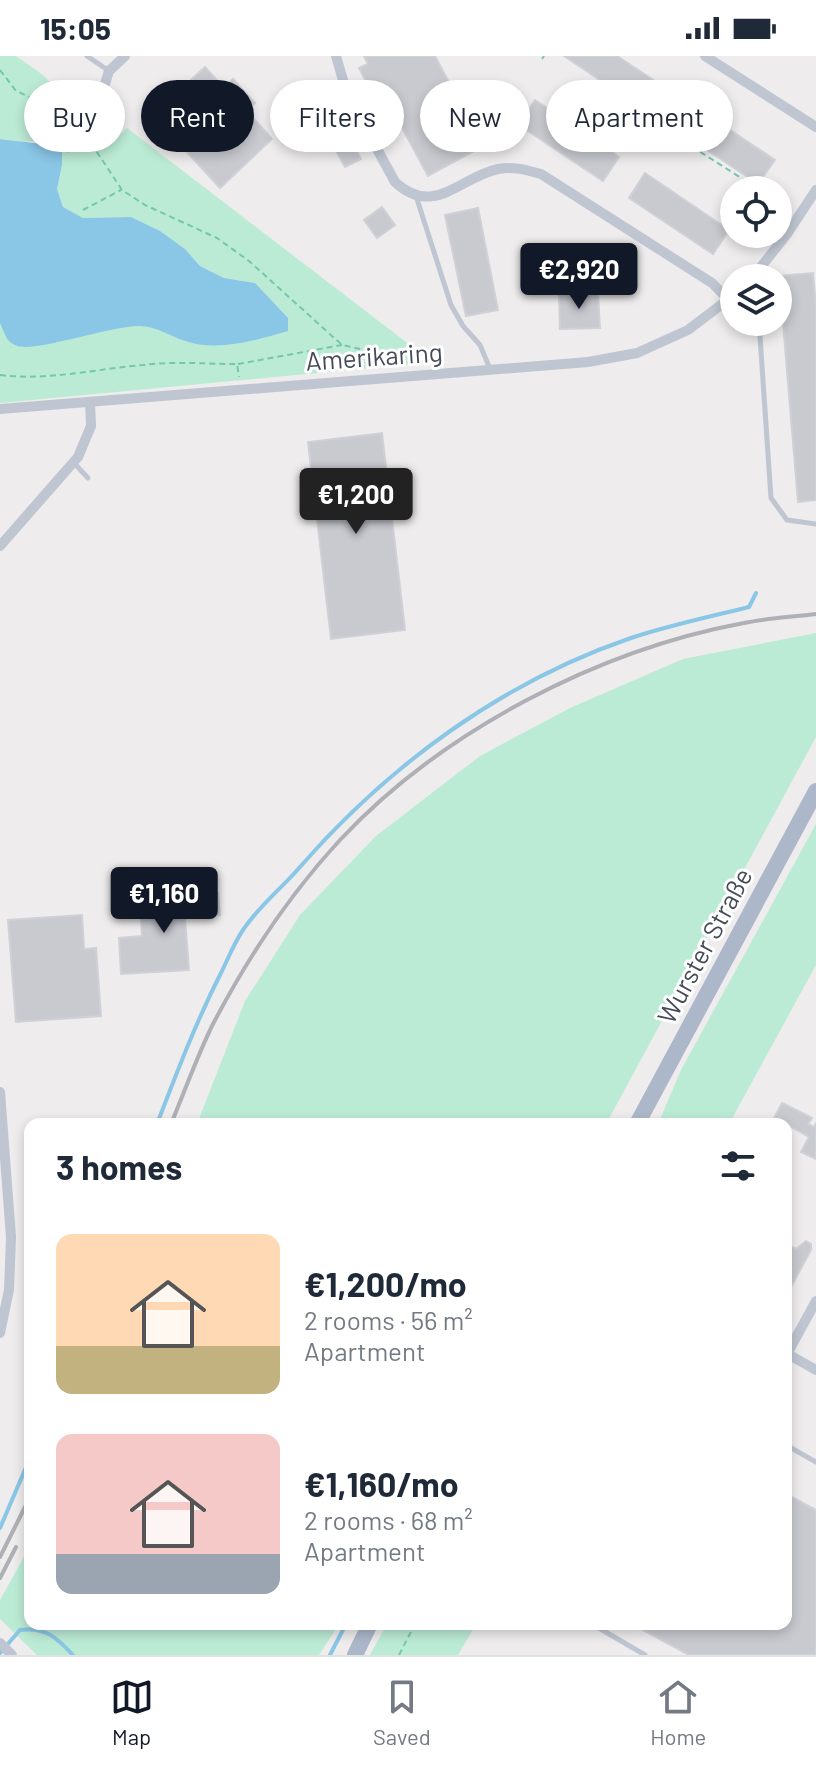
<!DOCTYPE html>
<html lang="en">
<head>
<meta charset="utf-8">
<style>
  :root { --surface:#fff; --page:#f2f2f3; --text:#1f2937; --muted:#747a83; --line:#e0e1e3; --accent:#111827 }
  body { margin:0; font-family:Barlow,sans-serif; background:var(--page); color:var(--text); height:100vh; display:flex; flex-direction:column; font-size:30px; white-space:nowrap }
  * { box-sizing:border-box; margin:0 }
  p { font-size:26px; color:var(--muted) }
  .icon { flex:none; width:44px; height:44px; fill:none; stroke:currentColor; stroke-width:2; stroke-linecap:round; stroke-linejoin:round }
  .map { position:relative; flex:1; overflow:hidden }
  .drawer { position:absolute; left:24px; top:1062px; width:768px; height:512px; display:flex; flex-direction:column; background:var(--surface); border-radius:16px; box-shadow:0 4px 12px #0003 }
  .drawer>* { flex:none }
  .top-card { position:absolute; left:24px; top:24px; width:768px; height:72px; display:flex; gap:16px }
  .buttons { position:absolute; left:720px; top:120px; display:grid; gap:16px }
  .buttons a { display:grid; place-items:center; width:72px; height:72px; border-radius:50%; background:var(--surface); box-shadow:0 4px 12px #0003; font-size:40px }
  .price { position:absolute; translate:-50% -68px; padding:0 18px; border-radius:8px; background:var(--accent); color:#fff; font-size:26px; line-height:52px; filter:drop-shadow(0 2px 4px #0008) }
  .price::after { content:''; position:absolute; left:50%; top:48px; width:24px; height:18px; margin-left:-12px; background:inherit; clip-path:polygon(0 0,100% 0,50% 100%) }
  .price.current { background:#222; color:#fff }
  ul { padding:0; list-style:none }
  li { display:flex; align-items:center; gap:24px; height:200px; padding:0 32px }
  li span { display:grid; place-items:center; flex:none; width:224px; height:160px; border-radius:16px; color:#555 }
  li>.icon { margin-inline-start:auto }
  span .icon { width:96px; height:96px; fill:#fffc; stroke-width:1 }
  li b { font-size:34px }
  h2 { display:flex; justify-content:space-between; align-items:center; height:96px; padding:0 32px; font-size:34px }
  .chip { padding:0 28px; border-radius:36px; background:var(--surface); box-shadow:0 4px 12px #0003; font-size:28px; line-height:72px }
  .chip.current { background:var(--accent); color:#fff }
  .status { display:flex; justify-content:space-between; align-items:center; height:56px; padding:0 40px; background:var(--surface); direction:ltr }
  .status svg { height:22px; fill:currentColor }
  .menu { display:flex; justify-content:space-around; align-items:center; height:112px; border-top:2px solid var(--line); background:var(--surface); font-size:22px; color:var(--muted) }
  .menu a { display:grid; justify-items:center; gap:4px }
  .menu .current { color:var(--accent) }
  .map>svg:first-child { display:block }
</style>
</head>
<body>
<div class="status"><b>15:05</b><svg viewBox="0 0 49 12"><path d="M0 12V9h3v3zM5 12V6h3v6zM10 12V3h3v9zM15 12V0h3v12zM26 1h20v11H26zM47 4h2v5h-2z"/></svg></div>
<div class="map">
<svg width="816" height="1599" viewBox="0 0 816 1599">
  <rect width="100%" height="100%" fill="#eeecec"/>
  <g fill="#bbebd5">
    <path d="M0,0H16L43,19L110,88L127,72L432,306L0,347V267L50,287L95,276L140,269L162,273L186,286L255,227L224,222L200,210L185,193L160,175L131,161L83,162L63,151L57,133L62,109L38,85L17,86L0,83Z"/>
    <path d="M816,577V681L606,1068H197L245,945L300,859L376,780L480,700L570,652L683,603Z"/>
    <path d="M816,768V909L729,1068H658L681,1014Z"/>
    <path d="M30,1490V1568H339L319,1599H37L0,1563V1544Z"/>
    <path d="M387,1568H476L458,1599H370Z"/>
  </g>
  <path fill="#8ac6e6" d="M0,83C24,87 38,85 62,94V109L57,133L63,151L83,162L131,161L160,175L185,193L200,210L224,222L255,227L288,262V275C257,284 218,296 185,285C169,280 157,270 139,270C111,270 36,296 18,290C6,287 5,277 0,267Z"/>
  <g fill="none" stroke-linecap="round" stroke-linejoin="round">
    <g stroke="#8ac6e6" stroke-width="4">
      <path d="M157,1068C177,1016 196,966 221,917C228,903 234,887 243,874C258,851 282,832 300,811C389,709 502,626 631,582C670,569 709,561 749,551L756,537"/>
      <path d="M0,1472L30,1402"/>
      <path d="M0,1597L20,1574C46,1571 56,1581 73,1599"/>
      <path d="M330,1599L346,1568"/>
    </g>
  </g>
  <g fill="#c8cad0" stroke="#d0d1d7" stroke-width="2">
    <path d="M364,0H435L483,90L428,120L400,68L392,73L378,47L367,53L360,41L371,35L359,12L368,8Z"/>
    <path d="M564,0H617L664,31L648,56Z"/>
    <path d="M205,11L224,32L233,23L255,47L247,55L272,83L220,132L153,59Z"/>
    <path d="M535,44L619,101L603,125L519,69Z"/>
    <path d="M690,47L775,104L758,128L674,72Z"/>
    <path d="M342,66L361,103L345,111L325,75Z"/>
    <path d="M645,117L729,174L713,198L629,142Z"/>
    <path d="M382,151L395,169L377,182L364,164Z"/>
    <path d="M478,152L498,254L466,260L445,159Z"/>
    <path d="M813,217L816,251V444L798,446L779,220Z"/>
    <path d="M598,236L600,272L560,273L559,238Z"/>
    <path d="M382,377L405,574L331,583L308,386Z"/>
    <path d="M218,837L220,859L185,862L189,914L121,918L119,882L142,880L140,846L191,843V840Z"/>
    <path d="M82,859L84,893L96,892L101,960L16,966L8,864Z"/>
    <path d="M782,1047L812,1062L808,1068L814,1071L816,1067V1103L801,1096L809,1081L786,1068H771Z"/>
    <path d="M806,1185L811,1188V1194L786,1240V1188L796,1193Z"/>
    <path d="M786,1438L816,1454V1599H689L632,1568H786Z"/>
  </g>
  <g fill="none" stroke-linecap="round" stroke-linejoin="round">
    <g stroke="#75c7ab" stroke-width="2" stroke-dasharray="6 4" stroke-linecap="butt">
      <path d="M542,3L544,0"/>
      <path d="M0,14L16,35L59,54L85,78L122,134L145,149L217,182L249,205L342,289L379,297L389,309"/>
      <path d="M658,69L760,134"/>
      <path d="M67,96L97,67L100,47"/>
      <path d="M83,154L121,134"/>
      <path d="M238,308L342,289"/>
      <path d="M0,319C48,325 95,313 143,309C174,305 206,308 237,308L239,321"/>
      <path d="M399,1599L415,1568"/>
    </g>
    <g stroke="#bfc6d1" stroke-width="5">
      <path d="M87,0L109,15"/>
      <path d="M416,140L451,249L463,270L480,289L490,313"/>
      <path d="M759,266L771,442L787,464L816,468"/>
      <path d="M74,407L88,422"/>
      <path d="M786,1389L816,1406"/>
      <path d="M592,1568L645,1599"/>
    </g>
    <g stroke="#bfc6d1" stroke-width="10">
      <path d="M336,0L347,38L395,126C434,162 460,121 498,113C513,110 527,114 541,118L712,227L729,244"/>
      <path d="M705,0L816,71"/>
      <path d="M102,38L109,15L125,0"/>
      <path d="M752,222L787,178L816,134"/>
      <path d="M0,353L588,306L637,297L688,274L734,239"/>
      <path d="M0,490L78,401L91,370L90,346"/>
      <path d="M0,1036L11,1181L9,1234L0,1277"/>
      <path d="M786,1297L816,1314"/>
      <path d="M787,1298L816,1245"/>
      <path d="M0,1587L12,1599"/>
    </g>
    <g stroke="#acb7ca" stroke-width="16">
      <path d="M637,1068L816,735"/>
      <path d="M355,1599L370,1568"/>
    </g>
    <g stroke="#aeb0b6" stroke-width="4">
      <path d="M171,1068C185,1035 197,1000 213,968C247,903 290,838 340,784C442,675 598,594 744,567C768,562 792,561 816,558"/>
      <path d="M0,1501L30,1441"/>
      <path d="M0,1522L16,1491"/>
    </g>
  </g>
  <g text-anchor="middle" stroke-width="6" stroke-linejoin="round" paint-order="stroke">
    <g font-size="26" fill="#454c58" stroke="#fff">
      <text transform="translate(374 301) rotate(-4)" y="9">Amerikaring</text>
      <text transform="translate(705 890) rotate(-62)" y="9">Wurster Straße</text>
    </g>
  </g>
</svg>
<div class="buttons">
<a><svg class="icon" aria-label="locate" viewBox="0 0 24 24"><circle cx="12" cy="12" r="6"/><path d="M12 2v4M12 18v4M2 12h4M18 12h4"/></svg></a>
<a><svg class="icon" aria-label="layers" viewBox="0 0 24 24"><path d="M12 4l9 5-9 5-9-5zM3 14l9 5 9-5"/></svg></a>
</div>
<b class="price" style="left:579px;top:255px">€2,920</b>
<b class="price current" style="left:356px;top:480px">€1,200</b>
<b class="price" style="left:164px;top:879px">€1,160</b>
<div class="top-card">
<a class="chip">Buy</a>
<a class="chip current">Rent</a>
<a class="chip">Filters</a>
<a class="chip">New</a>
<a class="chip">Apartment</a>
</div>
<section class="drawer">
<h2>3 homes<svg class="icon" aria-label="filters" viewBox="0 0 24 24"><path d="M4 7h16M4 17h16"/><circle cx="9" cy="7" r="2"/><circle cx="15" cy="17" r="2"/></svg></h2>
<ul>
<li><span style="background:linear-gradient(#ffd9b3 70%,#c2b280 0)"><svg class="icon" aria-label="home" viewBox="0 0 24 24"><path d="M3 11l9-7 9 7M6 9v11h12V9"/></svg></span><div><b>€1,200/mo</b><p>2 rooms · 56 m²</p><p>Apartment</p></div></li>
<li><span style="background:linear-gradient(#f6c9c9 75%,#9aa5b1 0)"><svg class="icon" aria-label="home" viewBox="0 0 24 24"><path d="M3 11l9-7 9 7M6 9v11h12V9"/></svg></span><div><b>€1,160/mo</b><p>2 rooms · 68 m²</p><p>Apartment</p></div></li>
</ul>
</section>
</div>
<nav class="menu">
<a class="current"><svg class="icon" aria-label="map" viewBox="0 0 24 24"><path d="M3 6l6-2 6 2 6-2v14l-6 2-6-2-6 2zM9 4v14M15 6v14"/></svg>Map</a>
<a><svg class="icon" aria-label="saved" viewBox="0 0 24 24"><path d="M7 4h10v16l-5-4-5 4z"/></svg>Saved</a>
<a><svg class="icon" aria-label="home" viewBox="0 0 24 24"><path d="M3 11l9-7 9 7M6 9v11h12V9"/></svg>Home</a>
</nav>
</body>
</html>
